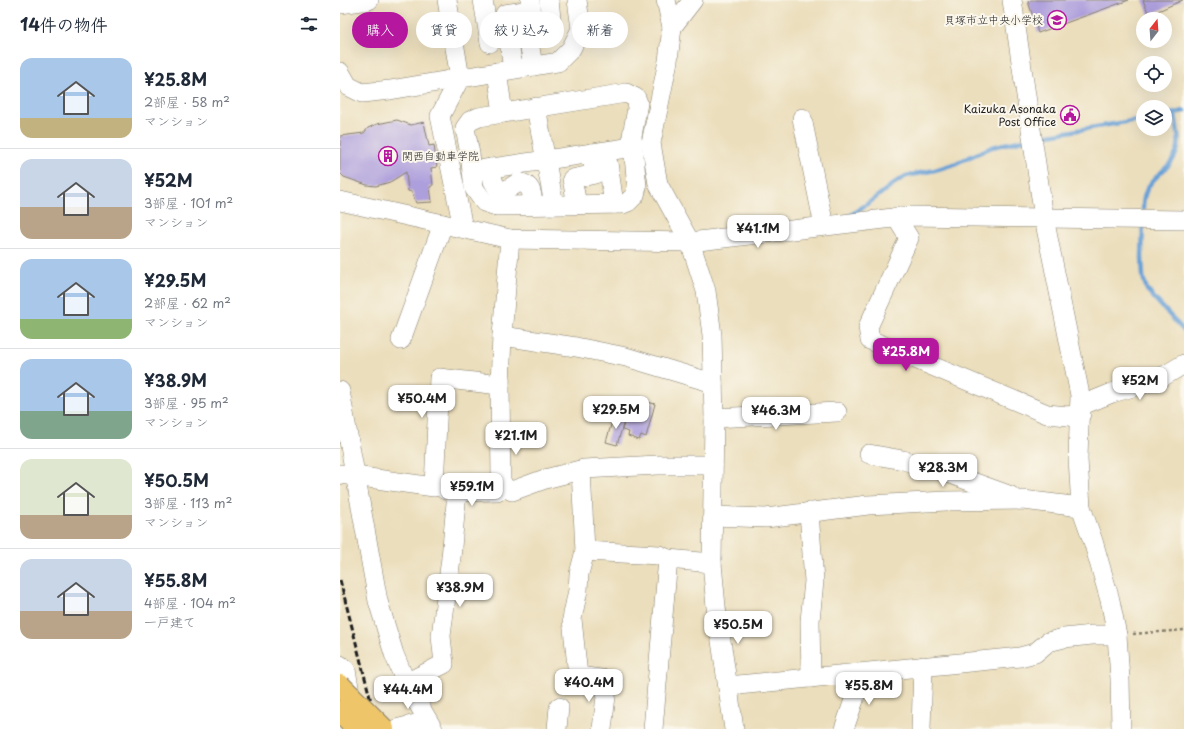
<!DOCTYPE html>
<html lang="ja">
<head>
<meta charset="utf-8">
<style>
  :root { --surface:#fff; --page:#f6f6f7; --text:#1f2937; --muted:#747a83; --line:#e0e1e3; --accent:#b5179e }
  body { margin:0; font-family:"Playpen Sans","Klee One",sans-serif; background:var(--page); color:var(--text); height:100vh; display:flex; flex-direction:column; font-size:15px; white-space:nowrap }
  * { box-sizing:border-box; margin:0 }
  p { font-size:13px; color:var(--muted) }
  .icon { flex:none; width:22px; height:22px; fill:none; stroke:currentColor; stroke-width:2; stroke-linecap:round; stroke-linejoin:round }
  .map { position:relative; flex:1; overflow:hidden }
  .panel { display:flex; flex-direction:column; background:var(--surface); width:340px }
  .panel>* { flex:none }
  .banner { position:absolute; left:12px; top:12px; width:380px; height:36px; display:flex; gap:8px }
  .needle { width:26px; rotate:17deg }
  .controls { position:absolute; left:796px; top:12px; display:grid; gap:8px }
  .controls a { display:grid; place-items:center; width:36px; height:36px; border-radius:50%; background:var(--surface); box-shadow:0 4px 16px #0002; font-size:20px }
  .price { position:absolute; translate:-50% -34px; padding:0 9px; border-radius:8px; background:#fff; color:#222; font-size:13px; line-height:26px; filter:drop-shadow(0 1px 2px #0008) }
  .price::after { content:''; position:absolute; left:50%; top:24px; width:12px; height:9px; margin-left:-6px; background:inherit; clip-path:polygon(0 0,100% 0,50% 100%) }
  .price.current { background:var(--accent); color:#fff }
  ul { padding:0; list-style:none }
  li { display:flex; align-items:center; gap:12px; height:100px; padding:0 20px }
  li+li { border-top:1px solid var(--line) }
  li span { display:grid; place-items:center; flex:none; width:112px; height:80px; border-radius:12px; color:#555 }
  li>.icon { margin-inline-start:auto }
  span .icon { width:48px; height:48px; fill:#fffc; stroke-width:1 }
  li b { font-size:17px }
  h2 { display:flex; justify-content:space-between; align-items:center; height:48px; padding:0 20px; font-size:17px }
  .chip { padding:0 14px; border-radius:18px; background:var(--surface); box-shadow:0 4px 16px #0002; font-size:14px; line-height:36px }
  .chip.current { background:var(--accent); color:#fff }
  main { display:flex; flex:1; min-height:0 }
  .map>svg:first-child { display:block }
</style>
</head>
<body>
<main>
<section class="panel">
<h2>14件の物件<svg class="icon" aria-label="filters" viewBox="0 0 24 24"><path d="M4 7h16M4 17h16"/><circle cx="9" cy="7" r="2"/><circle cx="15" cy="17" r="2"/></svg></h2>
<ul>
<li><span style="background:linear-gradient(#a9c7e8 75%,#c2b280 0)"><svg class="icon" aria-label="home" viewBox="0 0 24 24"><path d="M3 11l9-7 9 7M6 9v11h12V9"/></svg></span><div><b>¥25.8M</b><p>2部屋 · 58 m²</p><p>マンション</p></div></li>
<li><span style="background:linear-gradient(#c9d6e8 60%,#b9a48a 0)"><svg class="icon" aria-label="home" viewBox="0 0 24 24"><path d="M3 11l9-7 9 7M6 9v11h12V9"/></svg></span><div><b>¥52M</b><p>3部屋 · 101 m²</p><p>マンション</p></div></li>
<li><span style="background:linear-gradient(#a9c7e8 75%,#8fb573 0)"><svg class="icon" aria-label="home" viewBox="0 0 24 24"><path d="M3 11l9-7 9 7M6 9v11h12V9"/></svg></span><div><b>¥29.5M</b><p>2部屋 · 62 m²</p><p>マンション</p></div></li>
<li><span style="background:linear-gradient(#a9c7e8 65%,#7fa58c 0)"><svg class="icon" aria-label="home" viewBox="0 0 24 24"><path d="M3 11l9-7 9 7M6 9v11h12V9"/></svg></span><div><b>¥38.9M</b><p>3部屋 · 95 m²</p><p>マンション</p></div></li>
<li><span style="background:linear-gradient(#dfe7d0 70%,#b9a48a 0)"><svg class="icon" aria-label="home" viewBox="0 0 24 24"><path d="M3 11l9-7 9 7M6 9v11h12V9"/></svg></span><div><b>¥50.5M</b><p>3部屋 · 113 m²</p><p>マンション</p></div></li>
<li><span style="background:linear-gradient(#c9d6e8 65%,#b9a48a 0)"><svg class="icon" aria-label="home" viewBox="0 0 24 24"><path d="M3 11l9-7 9 7M6 9v11h12V9"/></svg></span><div><b>¥55.8M</b><p>4部屋 · 104 m²</p><p>一戸建て</p></div></li>
</ul>
</section>
<div class="map">
<svg width="844" height="729" viewBox="0 0 844 729">
  <rect width="100%" height="100%" fill="#fbf7ec"/>
  <filter id="ink" filterUnits="userSpaceOnUse"><feTurbulence type="fractalNoise" baseFrequency=".025" numOctaves="2"/><feDisplacementMap in="SourceGraphic" scale="8" xChannelSelector="R" yChannelSelector="G"/><feConvolveMatrix kernelMatrix="1 2 1 2 8 2 1 2 1" color-interpolation-filters="sRGB"/></filter>
  <filter id="wash" filterUnits="userSpaceOnUse"><feTurbulence type="fractalNoise" baseFrequency=".012" numOctaves="4" result="noise"/><feDisplacementMap in="SourceGraphic" scale="16" xChannelSelector="R" yChannelSelector="G"/><feGaussianBlur stdDeviation="0.9" result="paint"/><feColorMatrix in="noise" values="0 0 0 0 0 0 0 0 0 0 0 0 0 0 0 0 0 1.4 0 .05"/><feComposite in="paint" operator="in"/></filter>
  <g filter="url(#wash)">
    <rect width="100%" height="100%" fill="#ebdebc"/>
    <g fill="none" stroke-linecap="round" stroke-linejoin="round">
      <g stroke="#67a0d6" stroke-width="4.5">
        <path d="M825,115L835,113"/>
        <path d="M697,137L803,119"/>
        <path d="M803,209C802,174 833,174 838,147C840,136 836,124 835,113L844,111"/>
        <path d="M508,217L534,199L553,184L566,176L595,170L614,164L652,147L688,139"/>
        <path d="M803,224L802,257L803,277L807,290L844,331"/>
      </g>
    </g>
    <g id="blocks">
      <g fill="#ad9fdc">
        <path d="M691,0H789L698,33L688,1Z"/>
        <path d="M803,0H843L809,15Z"/>
        <path d="M57,120L71,125L84,122L89,146L94,145L97,167L91,168L93,185L90,187L92,202L76,203L72,192L68,191L66,172L50,182L36,186L27,185L4,177L0,173V136L24,133L28,128L37,124Z"/>
        <path d="M292,398L315,404L306,437L301,435L299,440L288,436L289,432L282,430Z"/>
        <path d="M274,415L285,418L277,445L266,442Z"/>
      </g>
    </g>
  </g>
  <g filter="url(#ink)">
    <use href="#blocks" fill-opacity="0" stroke="#847d6c" stroke-width="1"/>
    <g fill="none" stroke-linecap="round" stroke-linejoin="round">
      <g stroke="#847d6c" stroke-width="20">
        <g id="minor">
          <path d="M107,0L120,78L100,116L123,228"/>
          <path d="M143,0L150,43"/>
          <path d="M326,0L332,27L328,61L311,143L318,184L350,242L366,291L372,335L374,418L372,563L376,607L394,729"/>
          <path d="M672,0L704,218L740,395L738,459L741,507L753,541L770,600L777,635L780,679L781,729"/>
          <path d="M0,4L29,0"/>
          <path d="M332,27L353,0"/>
          <path d="M193,66L186,23L211,18L209,0"/>
          <path d="M173,69L165,14L191,10L190,0"/>
          <path d="M0,72L8,86L22,93L50,90L218,62L231,49L241,29L237,0"/>
          <path d="M157,72L163,113"/>
          <path d="M286,93L296,98L298,103L292,136L297,187L295,195L288,202L283,204L156,206L144,202L134,188L130,154L125,128L130,121L139,117Z"/>
          <path d="M196,107L214,205"/>
          <path d="M462,118L484,226"/>
          <path d="M268,163L274,204"/>
          <path d="M151,168L153,181L158,190L165,191L179,182C192,185 192,193 193,205"/>
          <path d="M132,171L293,147"/>
          <path d="M0,201L170,239L350,242L570,216L844,220"/>
          <path d="M237,204L232,179L255,174L251,153"/>
          <path d="M556,217L569,238L528,327L530,340L707,414L728,416L741,414"/>
          <path d="M170,239L162,336L160,385L161,480L164,487L172,491L205,479L244,469L318,465H373"/>
          <path d="M162,336L236,347L286,357L373,383"/>
          <path d="M61,340L103,224"/>
          <path d="M0,391L38,601L54,654L66,683L93,729"/>
          <path d="M740,406L772,393L817,380L844,364"/>
          <path d="M374,418L497,412"/>
          <path d="M529,454L563,460L605,472L671,496"/>
          <path d="M241,470L245,551L319,555L328,559"/>
          <path d="M0,474L94,487L99,378L160,385"/>
          <path d="M105,490L117,492L157,491L164,487"/>
          <path d="M469,512L474,581L470,621L471,678"/>
          <path d="M373,516L426,518L528,505L606,501L683,500L741,507"/>
          <path d="M245,551L239,574L238,590L232,619L238,676L268,680L262,729"/>
          <path d="M0,665L6,670L12,704"/>
          <path d="M66,683L104,664L101,636L111,558L117,492"/>
          <path d="M388,686L680,657L695,653L708,642L724,638L752,635H777"/>
          <path d="M56,729L88,721"/>
          <path d="M217,729L219,707"/>
          <path d="M313,729L328,559L372,563"/>
          <path d="M504,729L514,700L519,673"/>
          <path d="M581,729L583,666"/>
        </g>
      </g>
      <path stroke="#847d6c" stroke-width="2.5" stroke-dasharray="3 3" stroke-linecap="butt" d="M793,634L844,630"/>
      <use href="#minor" stroke="#fff" stroke-width="19"/>
      <path stroke="#1c1c1c" stroke-width="3" stroke-dasharray="6 3" stroke-linecap="butt" d="M0,580L38,729"/>
      <g stroke="#847d6c" stroke-width="24" stroke-linecap="butt">
        <g id="major-bridge">
          <path d="M0,686L43,729"/>
          <path d="M0,712L18,729"/>
        </g>
      </g>
      <use href="#major-bridge" stroke="#eec569" stroke-width="22"/>
    </g>
  </g>
  <defs>
    <g id="university-ring" transform="scale(1)"><circle r="9.5" fill="#fbf7ec" stroke="#b5179e" stroke-width="1.5"/><path d="M0-5L7-2L0 1L-7-2ZM-4 1L0 2.5L4 1V4Q0 6-4 4Z" fill="#b5179e"/></g>
    <g id="civic-ring" transform="scale(1)"><circle r="9.5" fill="#fbf7ec" stroke="#b5179e" stroke-width="1.5"/><path d="M-.6-6.5H3V-4.5H.6V-3L4-1V1h2V6H-6V1h2V-1L-.6-3ZM-1.2 2.5V6h2.4V2.5Z" fill="#b5179e"/></g>
    <g id="building-ring" transform="scale(1)"><circle r="9.5" fill="#fbf7ec" stroke="#b5179e" stroke-width="1.5"/><path d="M-4-6H4V6H1V3H-1V6H-4ZM-2.5-4.3h1.7v1.8h-1.7ZM.8-4.3h1.7v1.8H.8ZM-2.5-1h1.7V.8h-1.7ZM.8-1h1.7V.8H.8Z" fill="#b5179e"/></g>
  </defs>
  <g fill-rule="evenodd">
    <use href="#university-ring" x="717" y="20"/>
    <use href="#civic-ring" x="730" y="115"/>
    <use href="#building-ring" x="48" y="156"/>
  </g>
  <g text-anchor="middle" stroke-width="4" stroke-linejoin="round" paint-order="stroke">
    <g font-size="11" fill="#1c1c1c" stroke="#fbf7ec" text-anchor="end">
      <text x="703" y="24">貝塚市立中央小学校</text>
      <text x="716" y="113">Kaizuka Asonaka<tspan x="716" dy="13">Post Office</tspan></text>
      <text x="62" y="160" text-anchor="start">関西自動車学院</text>
    </g>
  </g>
</svg>
<div class="controls">
<a><svg class="needle" viewBox="-14 -14 28 28"><path d="M0-13l5 13h-10z" fill="#e53935"/><path d="M0 13l5-13h-10z" fill="#747a83"/></svg></a>
<a><svg class="icon" aria-label="locate" viewBox="0 0 24 24"><circle cx="12" cy="12" r="6"/><path d="M12 2v4M12 18v4M2 12h4M18 12h4"/></svg></a>
<a><svg class="icon" aria-label="layers" viewBox="0 0 24 24"><path d="M12 4l9 5-9 5-9-5zM3 14l9 5 9-5"/></svg></a>
</div>
<b class="price" style="left:418px;top:249px">¥41.1M</b>
<b class="price current" style="left:566px;top:372px">¥25.8M</b>
<b class="price" style="left:800px;top:401px">¥52M</b>
<b class="price" style="left:82px;top:419px">¥50.4M</b>
<b class="price" style="left:276px;top:430px">¥29.5M</b>
<b class="price" style="left:436px;top:431px">¥46.3M</b>
<b class="price" style="left:176px;top:456px">¥21.1M</b>
<b class="price" style="left:603px;top:488px">¥28.3M</b>
<b class="price" style="left:132px;top:507px">¥59.1M</b>
<b class="price" style="left:120px;top:608px">¥38.9M</b>
<b class="price" style="left:398px;top:645px">¥50.5M</b>
<b class="price" style="left:249px;top:703px">¥40.4M</b>
<b class="price" style="left:529px;top:706px">¥55.8M</b>
<b class="price" style="left:68px;top:710px">¥44.4M</b>
<div class="banner">
<a class="chip current">購入</a>
<a class="chip">賃貸</a>
<a class="chip">絞り込み</a>
<a class="chip">新着</a>
</div>
</div>
</main>
</body>
</html>
